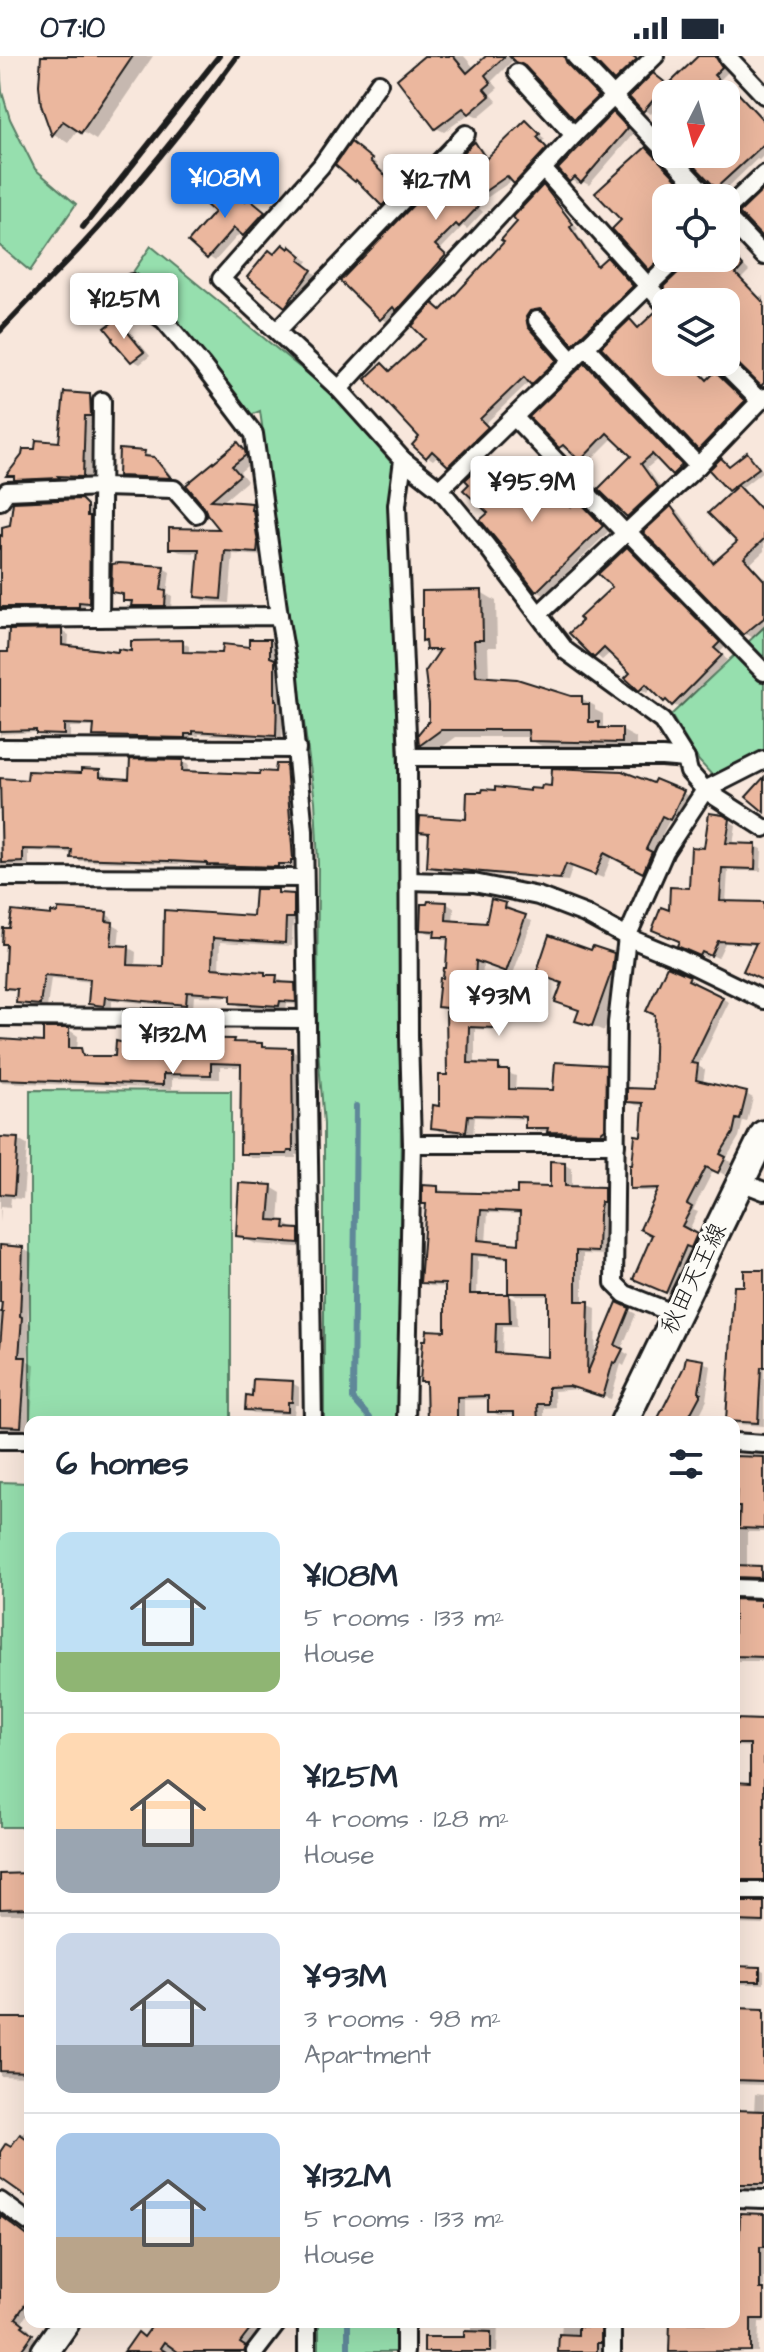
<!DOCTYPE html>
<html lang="en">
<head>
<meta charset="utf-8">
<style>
  :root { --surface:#fff; --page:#f6f6f7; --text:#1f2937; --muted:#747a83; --line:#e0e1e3; --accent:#1a73e8 }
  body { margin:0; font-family:"Architects Daughter","Klee One",sans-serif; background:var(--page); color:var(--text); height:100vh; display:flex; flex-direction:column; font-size:30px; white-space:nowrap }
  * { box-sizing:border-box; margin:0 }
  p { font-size:26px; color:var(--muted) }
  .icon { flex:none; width:44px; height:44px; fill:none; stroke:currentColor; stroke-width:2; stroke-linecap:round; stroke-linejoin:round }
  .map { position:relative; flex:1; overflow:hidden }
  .details { position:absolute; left:24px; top:1360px; width:716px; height:912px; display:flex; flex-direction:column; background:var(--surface); border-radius:16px; box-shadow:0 8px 32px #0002 }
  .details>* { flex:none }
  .needle { width:52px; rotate:186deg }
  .tools { position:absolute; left:652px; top:24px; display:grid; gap:16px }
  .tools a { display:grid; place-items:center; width:88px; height:88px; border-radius:16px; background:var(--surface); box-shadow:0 8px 32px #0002; font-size:40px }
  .price { position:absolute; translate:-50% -68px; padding:0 18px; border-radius:8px; background:#fff; color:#222; font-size:26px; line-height:52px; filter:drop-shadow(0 2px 4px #0008) }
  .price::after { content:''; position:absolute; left:50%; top:48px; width:24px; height:18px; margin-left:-12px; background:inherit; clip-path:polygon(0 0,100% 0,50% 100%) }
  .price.selected { background:var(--accent); color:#fff }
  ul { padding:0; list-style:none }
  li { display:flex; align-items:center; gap:24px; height:200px; padding:0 32px }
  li+li { border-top:2px solid var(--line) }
  li span { display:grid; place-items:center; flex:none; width:224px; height:160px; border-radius:16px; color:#555 }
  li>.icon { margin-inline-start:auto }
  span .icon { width:96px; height:96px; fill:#fffc; stroke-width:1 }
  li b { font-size:34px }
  h2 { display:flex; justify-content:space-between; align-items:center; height:96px; padding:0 32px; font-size:34px }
  .status { display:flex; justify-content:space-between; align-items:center; height:56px; padding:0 40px; background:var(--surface); direction:ltr }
  .status svg { height:22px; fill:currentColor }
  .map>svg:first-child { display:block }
</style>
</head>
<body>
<div class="status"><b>07:10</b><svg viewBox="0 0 49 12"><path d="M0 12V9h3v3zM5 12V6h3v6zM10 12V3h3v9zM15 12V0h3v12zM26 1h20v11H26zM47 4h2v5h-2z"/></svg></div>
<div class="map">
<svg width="764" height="2296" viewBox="0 0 764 2296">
  <rect width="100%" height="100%" fill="#f8e7dc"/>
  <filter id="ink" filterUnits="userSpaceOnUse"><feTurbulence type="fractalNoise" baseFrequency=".0125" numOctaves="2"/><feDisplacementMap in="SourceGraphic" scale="16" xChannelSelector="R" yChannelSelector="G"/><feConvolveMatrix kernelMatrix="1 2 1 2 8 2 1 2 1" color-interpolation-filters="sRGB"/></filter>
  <g filter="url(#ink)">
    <g fill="#96dfae" stroke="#597e65" stroke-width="2">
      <path d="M0,13L2,36L10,63L35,113L76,148L30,215L0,190Z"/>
      <path d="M151,190L330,336L396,412L389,448L403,866L398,1366H324V1068L317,981L318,808L315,745L260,355L246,361L195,286L172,264L136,237L131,219Z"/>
      <path d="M764,571V697L724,719H712L699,705L671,659Z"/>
      <path d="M30,1034L231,1035V1366H30V1373Z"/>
      <path d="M0,1426L30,1427V1771H0Z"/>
      <rect x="319" y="2266" width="86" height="30"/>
    </g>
    <g fill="#0003" fill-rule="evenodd">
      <path d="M43,0H153L96,84L78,73L68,87L54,78L43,49Z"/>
      <path d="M427,0H464L475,13L489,0H571L575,14L605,46L584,66L576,62L529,11L514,3L492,25L498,32L491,38L497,45L478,61L470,57L444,76L436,72Z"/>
      <path d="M593,0H651L623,28L615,23Z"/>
      <path d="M701,0H724V9L728,16L720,24L736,40L744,43L760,60L764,56V99L759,104L757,103L724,135L716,131L686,98H726V38H695Z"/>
      <path d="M661,24L672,34L666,38V41L651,58L644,54Z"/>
      <path d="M613,59L634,77L589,129L581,125L578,128L571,124Z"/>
      <path d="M526,67L545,83L542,86L552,97L522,130L513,124L476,149L483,156L467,173L463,170L440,194L451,204L404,257L400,255L388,266L382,263L343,225L475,89L481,92L488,103Z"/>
      <path d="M359,93L377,108L376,110L396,129L394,131L402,139L390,152L337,109Z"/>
      <path d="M646,93L653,97L695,142H666V202L657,217L650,213L624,164Z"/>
      <path d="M543,132L549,135L578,173L575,175L600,211L607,203L614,207L638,234L581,290L574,287L548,257L544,256L536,260L532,266L535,276L562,308L539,331L530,325L485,368L493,376L456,412L439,398L433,404L427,400L422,381L382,309L392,316L428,283L442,256L507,186Z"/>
      <path d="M237,140L246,146L255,148L270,161L251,183L241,176L215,205L209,201L217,156Z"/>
      <path d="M726,191L749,215L741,223L760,242L764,239V330L726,288V246H678L689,202H726Z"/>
      <path d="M290,194L298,197L308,205L305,209L318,220L293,253L286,249L275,200Z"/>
      <path d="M666,262V306H691L709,324L715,318L723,322L751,350L706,397L699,392L630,266L640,273Z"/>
      <path d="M118,265L125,269L150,300L140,308L132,304Z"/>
      <path d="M586,309L593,313L688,414L680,421L659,402L647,412L664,436L635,463L628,459L634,400L614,381L588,407L570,392L567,395L560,391Z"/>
      <path d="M89,340L96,344L97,363H91L90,424L62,423L64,425L23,427L9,419L37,395L61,388Z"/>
      <path d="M238,388L246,393L254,404L240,416L247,425L221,447L251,449L259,454L265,500L233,498L229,547L205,545L197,540L200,497L180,496L171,492L224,475L206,450Z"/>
      <path d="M144,397L151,401V403L162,408L175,424L127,423L120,419Z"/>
      <path d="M747,399L753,402L763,415L740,433L764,455V495L750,508L763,521L761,524L764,527V573L753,582L745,577L672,452L680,457L716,507L740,486L733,436L730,434L722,404L731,412Z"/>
      <path d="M482,410L519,441L539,421L546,425L573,452L578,446L585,450L609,475L544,539L537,535L491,457Z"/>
      <path d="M80,445L94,455L95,549H85V554H0V481Z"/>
      <path d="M627,493L634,497L725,591L720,596L727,604L680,652L665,645L652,632L647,637L640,633L633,617L611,596L602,604L572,577L615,531Z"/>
      <path d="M163,512L170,516L167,538L172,540L171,553H139L125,544V540L113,535Z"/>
      <path d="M481,536L496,545L497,591H488L489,623L571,642H581L595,650V654L603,658V671L609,674H621L636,682V693L545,692L531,684V681H456L434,697L420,689L431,666L439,599L428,593L427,586L424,584Z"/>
      <path d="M62,575L69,579L68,592L119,598L182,586L189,590V598L224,600L251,593L270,585L277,589L276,606L281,609V649L284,650L282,683L199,678V680H191V684L102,683L95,679V671H70V681L45,680L38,676L1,678L0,682V598H9Z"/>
      <path d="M182,706L189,709L188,718L256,720L277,718L286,710L293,714L299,780L297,811L284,810V814H264L216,812L212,810L177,808L80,805L73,801L74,797L29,795V809L0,810V724L29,726L100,716L107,720L106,724L130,725Z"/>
      <path d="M656,725L691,741L678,766L670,763L652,798L659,802L651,820L612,800L603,822L573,810L568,825L436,814L429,810L431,779L421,775L468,765L531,737L654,730Z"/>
      <path d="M722,761L736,769L733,789L755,790L762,793L761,815H728L726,847L764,848V923L757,889L725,887L718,902L709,898L707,902L686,893L670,857L691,834L706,794Z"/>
      <path d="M277,835L301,844V866L293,865L292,890L220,886L219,915L264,918L276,921L284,926L283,928L295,929L302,933V949L287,948L286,953L240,950L233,946V941L194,940L193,952L112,944V953L97,951L90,947L92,926L51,922L47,952L26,950L19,946L53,861L106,858L113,863V868L120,872L118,891L129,892L136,896L135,911L165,912L166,856L255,862Z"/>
      <path d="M447,848L454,852L453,867L487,869L505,849L512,853V857L532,865L513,918L483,907L481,950L488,954V958H495L502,962V974L475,973V1009L498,1010L505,1014V1016L516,1020L515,1035L555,1036L605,1011L612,1015L608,1080L556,1079L550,1075H534L527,1071V1063L475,1061L473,1079L440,1075L433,1071L449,1021L448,955L439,950L445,924L450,884H443L436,878L429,877L422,873Z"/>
      <path d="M593,897L613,899L625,905L623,921L604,975L578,964L581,956L558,945L564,928L538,917Z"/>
      <path d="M668,912L696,926L694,929L729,946L698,1010L705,1014L703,1027L746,1038L753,1042L747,1066L743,1065L739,1081L726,1103L732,1107L725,1119L714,1113L693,1154L698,1156L688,1176L703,1184L698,1194L693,1191L673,1239L642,1226L654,1179L660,1135H639L632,1131L642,1082L644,1050L636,1049L629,1045L655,1035Z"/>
      <path d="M69,974L78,980L77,994L91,1002H116L133,991H174L233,985L238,988L262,989L268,993L292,994L301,999V1099H296V1102H251L242,1097L243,1011H220V1023L172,1022V1033L0,1026V985L45,988Z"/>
      <path d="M0,1083L18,1084L27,1089L23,1143L11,1142L10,1151L1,1150L0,1167Z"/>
      <path d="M565,1108L572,1112V1132L604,1133L611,1137L606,1164L605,1199L583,1198V1247L596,1252L595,1304L629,1254L636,1258L621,1294L629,1299L624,1310L621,1308L611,1343L578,1333L554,1335L555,1351L544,1352V1366H516V1359H498L490,1354V1343L464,1344V1366H429L428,1328L422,1324L447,1277V1231L430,1230L422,1226L437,1132L445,1136L519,1140L552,1133ZM488,1157L522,1158L521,1190L486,1187ZM478,1201L510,1203V1236L516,1240H477ZM510,1240H550V1304L502,1300L503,1270H517L516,1244Z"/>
      <path d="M271,1131L281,1137L279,1166L284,1167L294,1173V1175L309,1181V1192L256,1188L238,1179Z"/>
      <path d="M0,1191L23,1193L32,1198L28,1266L31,1268L28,1305L35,1309L30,1375L4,1374V1376H0Z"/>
      <path d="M764,1216V1370L735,1368L729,1364L746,1232Z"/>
      <path d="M703,1306L711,1310L706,1343L707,1344L696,1366H658Z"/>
      <path d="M292,1327L299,1331V1349H295L294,1359L254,1357L247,1353Z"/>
      <path d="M734,1401L764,1402V1476H747V1511L764,1514V1525H742L734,1520Z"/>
      <rect x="734" y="1552" width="30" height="53"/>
      <path d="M734,1666H764V1819L734,1816V1728L752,1729V1691L734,1690Z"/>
      <path d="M30,1819V1858H0V1820Z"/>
      <path d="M734,1847L764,1848V1869L734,1868Z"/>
      <path d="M734,1912L760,1913L764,1915V1928H734Z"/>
      <path d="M734,1954L764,1955V2029L734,2028Z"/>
      <path d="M0,1964H30V2021L0,2020Z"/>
      <path d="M755,2038L764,2039V2131L734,2132V2056L754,2057Z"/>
      <path d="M30,2068V2141L0,2119V2099L12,2092Z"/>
      <path d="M0,2159L30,2182V2254L21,2267L30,2273L28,2276L38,2283L29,2295L20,2289L15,2296H0Z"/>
      <path d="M734,2159L764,2160V2266H759L758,2296H671L672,2266H734Z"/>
      <path d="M157,2266H267L244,2296H122L125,2292L128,2294L145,2283Z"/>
      <path d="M472,2266H498L497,2296H426L466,2283L472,2277Z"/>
      <path d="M562,2266H591V2273H600L608,2277L607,2296H560Z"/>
    </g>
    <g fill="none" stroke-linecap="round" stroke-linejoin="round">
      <g stroke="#5e8899" stroke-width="6">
        <path d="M356,1050L353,1343L370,1362V1366"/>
        <path d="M348,2296V2266"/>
      </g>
    </g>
    <g fill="#ebb79e" stroke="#1c1c1c" stroke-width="2" fill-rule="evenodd">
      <path d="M41,0H133L81,77L63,65L52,80L41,49L39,29Z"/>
      <path d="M424,0H453L467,17L486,0H505L485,19L491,27L484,33L490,40L469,58L463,52L435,73L397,23Z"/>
      <path d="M509,0H564L567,8L598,40L574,63L525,10L515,6Z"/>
      <path d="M590,0H633L637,3L614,25Z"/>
      <path d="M698,0H715L722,11L714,19L734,39L737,36L764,65V88L716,132L683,98H726V38H684L670,27Z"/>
      <path d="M653,17L667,28L643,56L629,41Z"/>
      <path d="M613,56L628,72L581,127L575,121L569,126L558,113Z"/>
      <path d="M526,64L540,78L537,81L547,92L514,128L507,120L471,145L478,151L459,171L456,168L435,189L446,199L396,255L393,251L380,264L340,225L471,89L475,86L486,103Z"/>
      <path d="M351,86L372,103L370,105L390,124L388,126L397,134L382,150L356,124L355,126L335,109Z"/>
      <path d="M646,91L687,134L678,142H666V197L649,214L612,173L621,164L595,137Z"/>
      <path d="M222,129L245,145L248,142L265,156L243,180L234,172L207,203L188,186L214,156L205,148Z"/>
      <path d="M543,129L573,168L570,171L597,210L607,201L633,230L573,288L545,256L540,253L530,255L526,261L528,271L557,304L531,329L524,321L480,363L488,371L448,410L432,395L426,402L412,389L419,381L365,323L382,307L390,315L425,283L412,270L433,247L441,254L504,186L501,184L517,166L513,161Z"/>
      <path d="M764,133V183L739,157Z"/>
      <path d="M283,188L289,193L290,190L302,200L299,204L312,214L285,251L247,221L269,194L274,198Z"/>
      <path d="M688,202H736L743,210L736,218L764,247V327L761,330L726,296V246H676L663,231L685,210Z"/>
      <path d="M656,255L666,261V306H690L707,324L715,316L745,345L698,394L601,291L630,263L638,272Z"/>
      <path d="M117,263L144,296L131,306L112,284L113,282L105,272Z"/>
      <path d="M585,307L682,409L672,419L652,398L641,408L658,432L627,461L598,433L631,400L607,377L580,405L563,389L559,392L529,361Z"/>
      <path d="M64,336L90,338L91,360H85L83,421L58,420L60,422L14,424V420H6L22,399L23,393H35L36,384L59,386Z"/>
      <path d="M238,386L245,395L246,399L232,410L240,419L211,444L252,447L251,454H253L258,487L257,497L225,495L221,543L195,541L199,493H169V472L219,473L207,458L204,451L186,429Z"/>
      <path d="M119,393L145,395L144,400L154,401L171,422L118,420Z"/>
      <path d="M747,396L759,412L728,435L709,414L721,402L729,410Z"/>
      <path d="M482,408L518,440L539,419L571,451L578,444L603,470L536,536L516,510L517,509L480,464L488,457L463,434L469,428L465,424Z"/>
      <path d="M738,429L764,457V483L744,502L764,524V562L743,579L643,476L671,450L713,507L737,486L708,457Z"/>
      <path d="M81,443L87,449V460H90L89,547L79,546V551H0V479L2,480V471L10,469L13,446Z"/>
      <path d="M627,491L720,586L714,592L722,599L672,650L666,644L664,646L646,628L639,635L637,633L625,622L630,617L604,592L594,602L569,577L582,565L579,562L612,531L598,518Z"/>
      <path d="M119,507L164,510L161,534L166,535L165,550H131L132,545H123V538L111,536L112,508Z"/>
      <path d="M482,534L483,584H474L476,620L517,623L571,640H582V648H589V666H599V672H622V687L529,685L528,674H441L419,690L418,678L429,665V648L425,616L440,594H426L425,584L422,585V535Z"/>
      <path d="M62,573V589L118,596V593L131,595V585L183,584V596L222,597L223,588L249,591V583H270V601L275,603V644H277L276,680L193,675V678H185V682L93,680L94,669L64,668V679L36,678V674L0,675V596H8L9,574Z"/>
      <path d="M130,703L183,704L182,715L256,718H259L260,715L275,716L276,708H286L293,804H291V808H278V811L207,809V807L168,805L71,802L72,794L23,793V806L2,807L0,722L27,724L28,715L81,717V713L100,714V721L129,723Z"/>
      <path d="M552,712L622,715L653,727L655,723L684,735L670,764L662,760L646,793L652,796L643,817L604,797L595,819L566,808L560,823L427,811L429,777L419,776L420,760L466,763L467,736H482L483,733L495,734V731L530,735V732L541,733L542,729L551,730Z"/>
      <path d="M764,721V756L746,741Z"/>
      <path d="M709,757L723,759L730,763L726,787L756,788L755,813L722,812L720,845L764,846V925L743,915L756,887L718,885L711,900L702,896L700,900L677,890L679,885L652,874L661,851L669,854L670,831L689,832L691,791L704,792Z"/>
      <path d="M255,833H278V837L294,838V862H286L285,887L213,882L212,912L265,916V919H277L276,926L295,927L296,946L280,945L279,950L231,947V939L187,936L186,949L105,941L104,950L88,948L90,923L44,919L40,949L16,947L17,933L4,932L6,888H2L3,872H9L12,855L51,859V856L58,857V853L107,856L106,865L113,866L111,889L129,890L128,909L163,910L164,854L253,860Z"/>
      <path d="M491,843L506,847L505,852L526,859L506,916L476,905L474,948H481V956H496L495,972L469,971L468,1007L499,1008V1014H509V1033L553,1034L555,1006L606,1009L605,1073L600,1077L547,1076L548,1072H525V1061L516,1060L468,1059L466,1076L431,1072L433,1049L439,1050V1019H447L446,952L437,951L440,922H443L444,912H446L448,881H434L435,875L420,874L421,848H427L428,845L447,846L446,864L486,867Z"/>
      <path d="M549,879L591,894L593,890L614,897L612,914L592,970L575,965L579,954L555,946L562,927L536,918Z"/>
      <path d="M667,910L690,920L688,924L723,941L691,1007L698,1008L696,1024L747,1036L740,1064L736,1063L733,1077L720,1098L726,1101L718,1117L706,1111L687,1148L692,1151L682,1170L697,1178L691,1192L686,1190L666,1237L633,1223L652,1179L640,1173L659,1132L630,1133V1109H632L635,1079L641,1080L643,1047L627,1046V1032L653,1033L655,959L646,955Z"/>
      <path d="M43,972H69V992H81L83,1000H115L116,985L133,989H172V982L234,983L233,986L262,987V991L292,992L293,1095H288L287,1098H240L241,1008L211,1007V1019L163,1018V1029L0,1023V983L43,986Z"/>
      <path d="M0,1081L18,1082L14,1139L0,1138Z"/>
      <path d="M550,1105L565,1106V1130L604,1131V1146H601L599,1159L598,1196L576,1195V1245H589L587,1318L617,1246L630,1252L615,1289L623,1293L616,1307L613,1306L603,1341L569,1330L548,1331V1348H537L538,1366H514V1356H488V1340L457,1341V1366H427L426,1326H420L423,1284H426L427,1274L445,1275V1228L420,1227L426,1148H422V1129L438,1130V1136L517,1138V1130L550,1131ZM481,1154L520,1156L519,1188L478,1184ZM471,1198L508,1201V1237H548V1301L495,1297L496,1267H510L509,1238H470Z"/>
      <path d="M239,1127L272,1129L269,1164L285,1165L284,1172L299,1173V1187L244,1183V1181L236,1180Z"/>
      <path d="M0,1189L23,1191L20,1260L22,1261L19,1301H26L21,1371L0,1370V1291L3,1256H1L2,1246H0Z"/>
      <path d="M744,1214H764V1311H761L758,1367L726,1365L734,1230H744Z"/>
      <path d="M686,1301L704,1304L699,1336L701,1338L686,1366H656L684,1311Z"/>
      <path d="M253,1323L293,1325L292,1346H288V1356L245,1354L246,1339L252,1340Z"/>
      <path d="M734,1400L764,1401V1473L739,1472L740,1451H736L737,1424H734Z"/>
      <path d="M734,1509L761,1510V1522L734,1521Z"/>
      <path d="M734,1543L761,1544V1550H764V1601L734,1600Z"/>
      <path d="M734,1663L764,1664V1824H734V1726L750,1727V1688H734Z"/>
      <path d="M30,1817V1852L0,1853V1818Z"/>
      <path d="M734,1846H764V1866L734,1865Z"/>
      <path d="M734,1910L760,1911V1925H734Z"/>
      <path d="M734,1952L764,1953V2025L734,2024Z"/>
      <path d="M0,1962H30V2016L0,2015Z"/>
      <path d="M734,2054L764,2055V2128H734Z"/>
      <path d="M20,2078L30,2085V2143L0,2122V2096L6,2087L11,2090Z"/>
      <path d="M740,2157L764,2158V2191H760V2233H764V2263H751V2295L669,2296L670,2266L734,2267V2186H739Z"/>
      <path d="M0,2159L30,2182V2241L16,2262L24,2268L22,2270L33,2278L20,2296H0Z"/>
      <path d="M155,2266H256L240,2287L246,2291L244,2296H178L164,2286L160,2292L166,2296H124L138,2276L144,2281Z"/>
      <path d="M578,2270L601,2271V2287H597V2296H558L559,2278L578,2279Z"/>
      <path d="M464,2275L491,2276V2296H424V2281H464Z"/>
    </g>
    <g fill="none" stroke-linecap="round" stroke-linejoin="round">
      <g stroke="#1c1c1c" stroke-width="22">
        <g id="street">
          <path d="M575,0L666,96"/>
          <path d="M727,0L764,39"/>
          <path d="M517,17L574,79"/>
          <path d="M379,27L321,110L221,223L339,333L403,404L397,449L408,701L409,981L412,1088L406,1366"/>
          <path d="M668,98L709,142"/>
          <path d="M543,113L666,250"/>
          <path d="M726,154L764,118"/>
          <path d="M726,160L764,200"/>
          <path d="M132,227L131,240L164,264L201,308L254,378L279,560"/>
          <path d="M537,264L571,303"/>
          <path d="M278,274L466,78"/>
          <path d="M585,290L698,410"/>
          <path d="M721,306L760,345"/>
          <path d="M339,333L574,79L655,0"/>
          <path d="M514,361L625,477"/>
          <path d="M403,404L440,433L486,489L566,595L662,665L686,703L689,716L705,734L764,772"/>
          <path d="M440,433L677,202"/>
          <path d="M0,445L7,435L102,431L174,433L196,458"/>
          <path d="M627,475L764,616"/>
          <path d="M539,558L698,410L764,341"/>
          <path d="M100,562L102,345"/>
          <path d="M0,563L279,560L288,611L304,775L313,1366"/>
          <path d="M0,692L297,693"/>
          <path d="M408,701H662L686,703"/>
          <path d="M0,821L304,822"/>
          <path d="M410,825L474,827L538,840L585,858L627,881L680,903L764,944"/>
          <path d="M0,961L305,963"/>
          <path d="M412,1088H616"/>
          <path d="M741,1126L764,1135"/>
          <path d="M675,1258L625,1238L614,1227L617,967L627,881L665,795L705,734L764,704"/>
          <path d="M0,1384H30"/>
          <path d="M734,1386L764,1388"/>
          <path d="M734,1532L764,1533"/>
          <path d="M734,1835H764"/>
          <path d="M734,2142L764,2143"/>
          <path d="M0,2145L30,2167"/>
          <path d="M405,2266V2296"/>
          <path d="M255,2296L278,2266"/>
          <path d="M307,2296V2266"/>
          <path d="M612,2296V2266"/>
        </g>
      </g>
      <g stroke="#1c1c1c" stroke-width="32">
        <g id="primary">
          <path d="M624,1366L764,1078"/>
          <path d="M45,2296L66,2266"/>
        </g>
      </g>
      <use href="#street" stroke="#fdfcf7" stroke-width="16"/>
      <use href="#primary" stroke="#fdfcf7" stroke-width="26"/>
      <g stroke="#1c1c1c" stroke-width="6">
        <path d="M83,171L219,0"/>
        <path d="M0,275C25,248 51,222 77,195C134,134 188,68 237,0"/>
      </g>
    </g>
  </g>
  <g text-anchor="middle" stroke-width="7" stroke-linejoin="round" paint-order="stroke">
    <g font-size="24" fill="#1c1c1c" stroke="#fdfcf7">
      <text transform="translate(693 1222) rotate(-64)" y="8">秋田天王線</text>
    </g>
  </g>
</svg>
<div class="tools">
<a><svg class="needle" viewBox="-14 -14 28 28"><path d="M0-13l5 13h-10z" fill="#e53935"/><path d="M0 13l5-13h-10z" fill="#747a83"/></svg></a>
<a><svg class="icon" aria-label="locate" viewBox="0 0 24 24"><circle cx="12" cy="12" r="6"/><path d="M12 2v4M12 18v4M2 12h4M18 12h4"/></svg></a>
<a><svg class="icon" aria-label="layers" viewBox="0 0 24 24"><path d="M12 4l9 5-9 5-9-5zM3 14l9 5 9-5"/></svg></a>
</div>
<b class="price selected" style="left:225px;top:164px">¥108M</b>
<b class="price" style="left:436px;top:166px">¥127M</b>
<b class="price" style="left:124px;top:285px">¥125M</b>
<b class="price" style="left:532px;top:468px">¥95.9M</b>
<b class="price" style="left:499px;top:982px">¥93M</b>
<b class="price" style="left:173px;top:1020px">¥132M</b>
<section class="details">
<h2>6 homes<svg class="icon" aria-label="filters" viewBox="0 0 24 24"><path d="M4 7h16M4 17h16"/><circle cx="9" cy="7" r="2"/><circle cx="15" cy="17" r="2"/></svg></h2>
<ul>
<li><span style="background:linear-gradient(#bfe0f5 75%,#8fb573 0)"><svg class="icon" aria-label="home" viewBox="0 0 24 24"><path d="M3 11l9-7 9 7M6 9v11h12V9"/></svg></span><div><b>¥108M</b><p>5 rooms · 133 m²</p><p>House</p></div></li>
<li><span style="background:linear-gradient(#ffd9b3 60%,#9aa5b1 0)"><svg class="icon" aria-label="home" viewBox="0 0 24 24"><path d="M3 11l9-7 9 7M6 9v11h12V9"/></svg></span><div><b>¥125M</b><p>4 rooms · 128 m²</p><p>House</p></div></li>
<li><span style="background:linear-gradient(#c9d6e8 70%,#9aa5b1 0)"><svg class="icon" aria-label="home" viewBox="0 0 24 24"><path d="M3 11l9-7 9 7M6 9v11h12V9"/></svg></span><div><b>¥93M</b><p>3 rooms · 98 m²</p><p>Apartment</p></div></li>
<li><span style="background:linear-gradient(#a9c7e8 65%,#b9a48a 0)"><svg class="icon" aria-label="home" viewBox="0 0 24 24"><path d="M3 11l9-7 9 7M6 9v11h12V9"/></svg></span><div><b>¥132M</b><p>5 rooms · 133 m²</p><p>House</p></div></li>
</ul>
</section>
</div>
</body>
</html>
